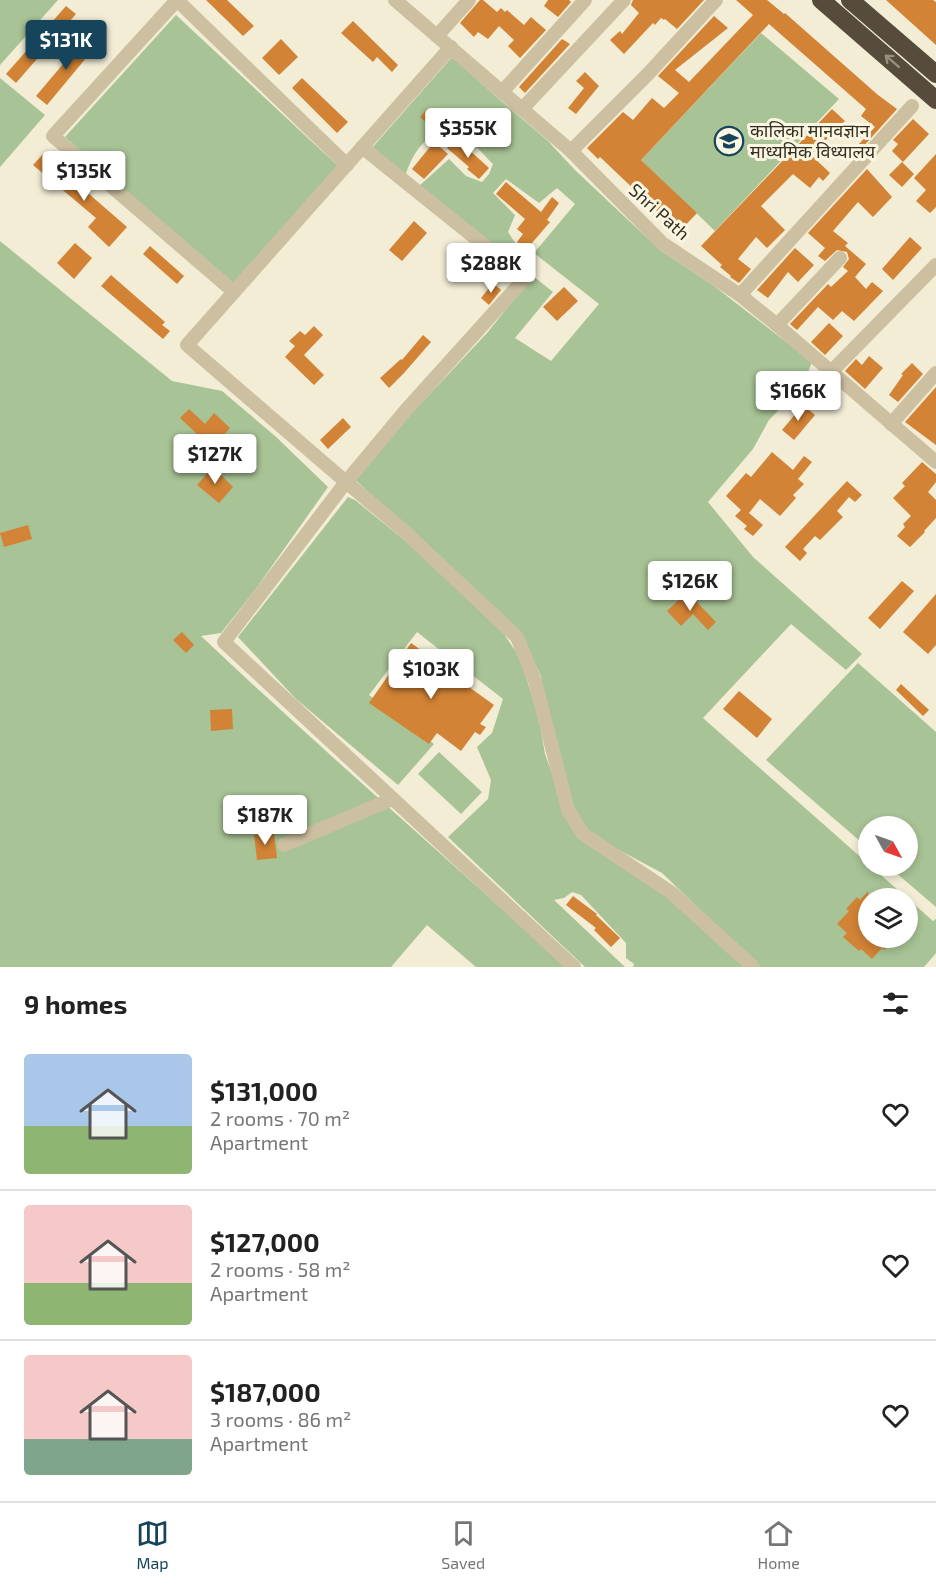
<!DOCTYPE html>
<html lang="en">
<head>
<meta charset="utf-8">
<style>
  :root { --surface:#fff; --page:#f2f2f2; --text:#222; --muted:#767676; --line:#e0e0e0; --accent:#16445a }
  body { margin:0; font-family:"Exo 2","Noto Sans Devanagari",sans-serif; background:var(--page); color:var(--text); height:100vh; display:flex; flex-direction:column; font-size:22px; white-space:nowrap }
  * { box-sizing:border-box; margin:0 }
  p { font-size:20px; color:var(--muted) }
  .icon { flex:none; width:33px; height:33px; fill:none; stroke:currentColor; stroke-width:2; stroke-linecap:round; stroke-linejoin:round }
  .map { position:relative; height:967px; overflow:hidden }
  .drawer { display:flex; flex-direction:column; background:var(--surface); flex:1 }
  .drawer>* { flex:none }
  .needle { width:39px; rotate:130deg }
  .fabs { position:absolute; left:858px; top:816px; display:grid; gap:12px }
  .fabs a { display:grid; place-items:center; width:60px; height:60px; border-radius:50%; background:var(--surface); box-shadow:0 3px 9px #0003; font-size:30px }
  .price { position:absolute; translate:-50% -51px; padding:0 14px; border-radius:6px; background:#fff; color:#222; font-size:20px; line-height:39px; filter:drop-shadow(0 2px 3px #0008) }
  .price::after { content:''; position:absolute; left:50%; top:36px; width:18px; height:14px; margin-left:-9px; background:inherit; clip-path:polygon(0 0,100% 0,50% 100%) }
  .price.selected { background:var(--accent); color:#fff }
  ul { padding:0; list-style:none }
  li { display:flex; align-items:center; gap:18px; height:150px; padding:0 24px }
  li+li { border-top:2px solid var(--line) }
  li span { display:grid; place-items:center; flex:none; width:168px; height:120px; border-radius:6px; color:#555 }
  li>.icon { margin-inline-start:auto }
  span .icon { width:72px; height:72px; fill:#fffc; stroke-width:1 }
  li b { font-size:26px }
  h2 { display:flex; justify-content:space-between; align-items:center; height:72px; padding:0 24px; font-size:26px }
  .tabs { display:flex; justify-content:space-around; align-items:center; height:84px; border-top:2px solid var(--line); background:var(--surface); font-size:16px; color:var(--muted) }
  .tabs a { display:grid; justify-items:center; gap:3px }
  .tabs .selected { color:var(--accent) }
  .map>svg:first-child { display:block }
</style>
</head>
<body>
<div class="map">
<svg width="936" height="967" viewBox="0 0 936 967">
  <rect width="100%" height="100%" fill="#f3edd6"/>
  <g fill="#a8c395" fill-rule="evenodd">
    <path d="M0,0H58L0,65Z"/>
    <path d="M176,15L338,166L234,286L65,137Z"/>
    <path d="M761,33L839,99L715,231L641,160Z"/>
    <path d="M452,57L499,99L548,141L575,170L660,250L714,286L812,362L803,385L769,420L753,449L708,502L753,557L862,654L846,670L791,624L703,718L933,921L936,919V953L924,967H760L662,873L589,834L571,807L556,755L541,676L522,636L428,546L352,477L487,333L533,276L553,292L515,338L551,361L599,304L534,253L575,204L557,188L539,203L506,179L493,193L515,215L508,232L520,250L511,261L419,186L449,159L466,176L482,182L489,174L493,164C483,155 471,138 458,134C454,132 448,134 444,134C421,136 412,157 405,176L371,149ZM868,898H908V938H868Z"/>
    <path d="M0,78L45,115L0,167Z"/>
    <path d="M0,241L172,381L222,391L275,436L328,487L255,590L221,633L201,636C320,749 445,855 565,967H476L427,925L391,967H0Z"/>
    <path d="M348,497L355,500L424,556L504,634L520,658L538,715L545,754L566,813L671,899L745,967H633L634,964L626,958V943L581,895L572,892L564,898L554,900L625,967H585L448,837L488,799L491,780L477,747L492,733L503,699L417,632L369,695L434,744L398,785L296,699L238,637Z"/>
    <path d="M858,663L936,732V907L888,866H908V826H868V848L766,760Z"/>
    <path d="M439,752L482,792L461,814L418,774Z"/>
  </g>
  <g fill="#d28335">
    <path d="M206,0H227L254,26L243,36Z"/>
    <path d="M480,0H483L497,12L501,8L505,12L507,10L524,25L531,17L546,30L520,58L508,46L514,40L499,26L488,39L478,32L474,37L460,23Z"/>
    <path d="M548,0H569L571,2L558,17L544,6Z"/>
    <path d="M633,0H704L677,29L665,19L664,20L661,18L655,25L653,23L624,54L610,40L620,31L622,34L639,13L631,5Z"/>
    <path d="M736,0H767L784,14L785,13L878,95L897,109L862,148L858,145L875,127L861,116L866,109L769,24L641,160L697,213L679,232L600,157L598,159L587,148L623,112L633,120L652,98L664,108L679,93L658,76L714,16L728,28L675,70L689,82L753,15Z"/>
    <path d="M886,0H933L936,2V45Z"/>
    <path d="M66,6L76,14L16,83L6,74Z"/>
    <path d="M353,21L398,65L392,72L377,57L373,62L341,33Z"/>
    <path d="M86,37L96,46L47,105L36,96Z"/>
    <path d="M281,39L298,57L279,75L262,58Z"/>
    <path d="M562,39L570,44L525,93L519,87Z"/>
    <path d="M585,72L599,86L576,114L568,108L584,88L576,81Z"/>
    <path d="M302,78L348,122L337,133L292,88Z"/>
    <path d="M427,109L441,121L434,129L420,117Z"/>
    <path d="M832,109L845,121L811,155L830,173L823,181L819,177L810,188L793,174L761,206L785,230L767,248L756,237L738,259L751,269L739,283L730,277L731,276L720,267L722,265L701,246Z"/>
    <path d="M913,119L929,134L903,162L892,151L898,144L893,140Z"/>
    <path d="M456,138L489,168L479,179L467,169L469,167L447,148Z"/>
    <path d="M434,142L448,154L424,179L412,169Z"/>
    <path d="M43,154L127,227L109,247L88,227L96,218L33,165Z"/>
    <path d="M936,154V207L930,213L916,201L926,190L914,178Z"/>
    <path d="M902,162L914,174L902,187L889,175Z"/>
    <path d="M867,169L892,197L873,217L858,202L833,231L848,243L845,246L866,264L855,277L866,289L872,282L883,291L854,321L842,311L833,320L818,307L797,330L790,324L828,284L831,287L848,271L843,267L849,259L847,252L837,250L825,261L818,256L825,248L808,233Z"/>
    <path d="M506,182L541,212L552,197L559,203L547,220L550,222L526,250L517,242L523,234L517,229L525,219L496,194Z"/>
    <path d="M414,221L427,233L402,261L389,250Z"/>
    <path d="M910,237L922,248L893,280L882,269Z"/>
    <path d="M75,243L92,258L74,279L57,263Z"/>
    <path d="M150,246L184,276L177,284L143,254Z"/>
    <path d="M795,248L814,265L798,282L788,272L768,298L757,290Z"/>
    <path d="M111,275L165,322L162,325L170,331L163,339L101,286Z"/>
    <path d="M493,283L501,290L489,305L481,298Z"/>
    <path d="M564,287L578,301L557,321L543,307Z"/>
    <path d="M829,323L843,336L825,355L811,342Z"/>
    <path d="M314,326L323,335L304,355L324,375L314,385L285,357L295,346L289,341L300,331L305,335Z"/>
    <path d="M423,335L431,342L404,373L389,388L380,378L401,359L402,360Z"/>
    <path d="M869,356L883,368L865,389L845,371L856,359L862,365Z"/>
    <path d="M912,363L923,374L898,402L889,395L903,375L901,374Z"/>
    <path d="M936,387V445L905,422Z"/>
    <path d="M803,405L815,415L794,440L782,430Z"/>
    <path d="M189,409L205,424L214,413L230,428L201,461L185,446L196,433L180,418Z"/>
    <path d="M343,418L351,427L328,449L320,440Z"/>
    <path d="M772,452L793,470L804,456L812,462L798,479L804,484L793,495L796,498L780,516L760,499L749,513L763,525L753,536L744,529L747,526L735,516L741,510L726,496L746,473L751,477Z"/>
    <path d="M922,462L936,474V482L928,492L936,500V518L924,531L925,532L910,547L897,536L905,527L903,524L911,516L893,498L905,486L902,483Z"/>
    <path d="M213,467L233,487L219,503L197,485Z"/>
    <path d="M847,481L862,495L855,502L849,497L837,511L843,517L820,540L815,536L803,549L807,553L800,561L785,547Z"/>
    <path d="M28,525L32,539L4,547L0,533Z"/>
    <path d="M902,581L914,591L880,629L868,618Z"/>
    <path d="M687,592L716,622L708,630L693,614L681,626L667,611Z"/>
    <path d="M936,594V645L928,654L903,632Z"/>
    <path d="M182,632L194,645L186,653L173,640Z"/>
    <path d="M411,643L471,685L469,687L494,705L480,724L486,727L480,735L475,732L461,751L437,733L429,744L369,703Z"/>
    <path d="M901,684L929,710L923,716L896,690Z"/>
    <path d="M739,691L772,719L757,738L723,709Z"/>
    <path d="M232,709L233,729L211,731L210,710Z"/>
    <path d="M274,833L277,858L257,860L254,835Z"/>
    <path d="M868,891V938H896L884,950L882,948L872,959L861,949L859,951L843,937L847,933L837,924L849,911L846,909L857,897L860,900Z"/>
    <path d="M573,896L597,914L596,915L620,938L611,947L594,930L596,928L566,905Z"/>
  </g>
  <g fill="none" stroke-linecap="round" stroke-linejoin="round">
    <g stroke="#ccc0a1" stroke-width="14">
      <path d="M177,0L53,136L234,292"/>
      <path d="M177,0L347,165"/>
      <path d="M395,0L571,151L662,243L740,295L777,325L936,462"/>
      <path d="M437,36L469,0"/>
      <path d="M502,92L585,0"/>
      <path d="M522,109L624,0"/>
      <path d="M362,147L525,278L406,410L346,482L187,345L451,47"/>
      <path d="M571,151L648,74L716,0"/>
      <path d="M740,295L912,106"/>
      <path d="M777,325L840,258"/>
      <path d="M832,371L936,265"/>
      <path d="M891,424L936,373"/>
      <path d="M284,845L392,799"/>
      <path d="M574,967L224,642L346,482L402,529L517,637L535,681L568,810L583,834L672,893L753,967"/>
    </g>
    <g stroke="#574b3b" stroke-width="18">
      <path d="M821,0L936,100"/>
      <path d="M850,0L936,74"/>
    </g>
  </g>
  <defs><path id="oneway-shaft" d="M-6 0H5M1.5-3L5.5 0L1.5 3" fill="none" stroke-width="1.6" stroke-linecap="round" stroke-linejoin="round" transform="scale(1.5)"/></defs>
  <use stroke="#998f7e" href="#oneway-shaft" transform="translate(892 61) rotate(-139)"/>
  <defs>
    <g id="school-ring" transform="scale(1.5)"><circle r="9.5" fill="#fbf6e2" stroke="#16445a" stroke-width="1.5"/><path d="M0-5L7-2L0 1L-7-2ZM-4 1L0 2.5L4 1V4Q0 6-4 4Z" fill="#16445a"/></g>
  </defs>
  <g fill-rule="evenodd">
    <use href="#school-ring" x="729" y="141"/>
  </g>
  <g text-anchor="middle" stroke-width="6" stroke-linejoin="round" paint-order="stroke">
    <g font-size="18" fill="#352e24" stroke="#fbf6e2" text-anchor="start">
      <text x="750" y="137">कालिका मानवज्ञान<tspan x="750" dy="21">माध्यमिक विध्यालय</tspan></text>
    </g>
    <g font-size="18" fill="#352e24" stroke="#fbf6e2">
      <text transform="translate(659 212) rotate(42)" y="6">Shri Path</text>
    </g>
  </g>
</svg>
<div class="fabs">
<a><svg class="needle" viewBox="-14 -14 28 28"><path d="M0-13l5 13h-10z" fill="#e53935"/><path d="M0 13l5-13h-10z" fill="#767676"/></svg></a>
<a><svg class="icon" aria-label="layers" viewBox="0 0 24 24"><path d="M12 4l9 5-9 5-9-5zM3 14l9 5 9-5"/></svg></a>
</div>
<b class="price selected" style="left:66px;top:71px">$131K</b>
<b class="price" style="left:468px;top:159px">$355K</b>
<b class="price" style="left:84px;top:202px">$135K</b>
<b class="price" style="left:491px;top:294px">$288K</b>
<b class="price" style="left:798px;top:422px">$166K</b>
<b class="price" style="left:215px;top:485px">$127K</b>
<b class="price" style="left:690px;top:612px">$126K</b>
<b class="price" style="left:431px;top:700px">$103K</b>
<b class="price" style="left:265px;top:846px">$187K</b>
</div>
<section class="drawer">
<h2>9 homes<svg class="icon" aria-label="filters" viewBox="0 0 24 24"><path d="M4 7h16M4 17h16"/><circle cx="9" cy="7" r="2"/><circle cx="15" cy="17" r="2"/></svg></h2>
<ul>
<li><span style="background:linear-gradient(#a9c7e8 60%,#8fb573 0)"><svg class="icon" aria-label="home" viewBox="0 0 24 24"><path d="M3 11l9-7 9 7M6 9v11h12V9"/></svg></span><div><b>$131,000</b><p>2 rooms · 70 m²</p><p>Apartment</p></div><svg class="icon" aria-label="heart" viewBox="0 0 24 24"><path d="M12 20l-8-8c-3-5 5-10 8-4 3-6 11-1 8 4z"/></svg></li>
<li><span style="background:linear-gradient(#f6c9c9 65%,#8fb573 0)"><svg class="icon" aria-label="home" viewBox="0 0 24 24"><path d="M3 11l9-7 9 7M6 9v11h12V9"/></svg></span><div><b>$127,000</b><p>2 rooms · 58 m²</p><p>Apartment</p></div><svg class="icon" aria-label="heart" viewBox="0 0 24 24"><path d="M12 20l-8-8c-3-5 5-10 8-4 3-6 11-1 8 4z"/></svg></li>
<li><span style="background:linear-gradient(#f6c9c9 70%,#7fa58c 0)"><svg class="icon" aria-label="home" viewBox="0 0 24 24"><path d="M3 11l9-7 9 7M6 9v11h12V9"/></svg></span><div><b>$187,000</b><p>3 rooms · 86 m²</p><p>Apartment</p></div><svg class="icon" aria-label="heart" viewBox="0 0 24 24"><path d="M12 20l-8-8c-3-5 5-10 8-4 3-6 11-1 8 4z"/></svg></li>
</ul>
</section>
<nav class="tabs">
<a class="selected"><svg class="icon" aria-label="map" viewBox="0 0 24 24"><path d="M3 6l6-2 6 2 6-2v14l-6 2-6-2-6 2zM9 4v14M15 6v14"/></svg>Map</a>
<a><svg class="icon" aria-label="saved" viewBox="0 0 24 24"><path d="M7 4h10v16l-5-4-5 4z"/></svg>Saved</a>
<a><svg class="icon" aria-label="home" viewBox="0 0 24 24"><path d="M3 11l9-7 9 7M6 9v11h12V9"/></svg>Home</a>
</nav>
</body>
</html>
